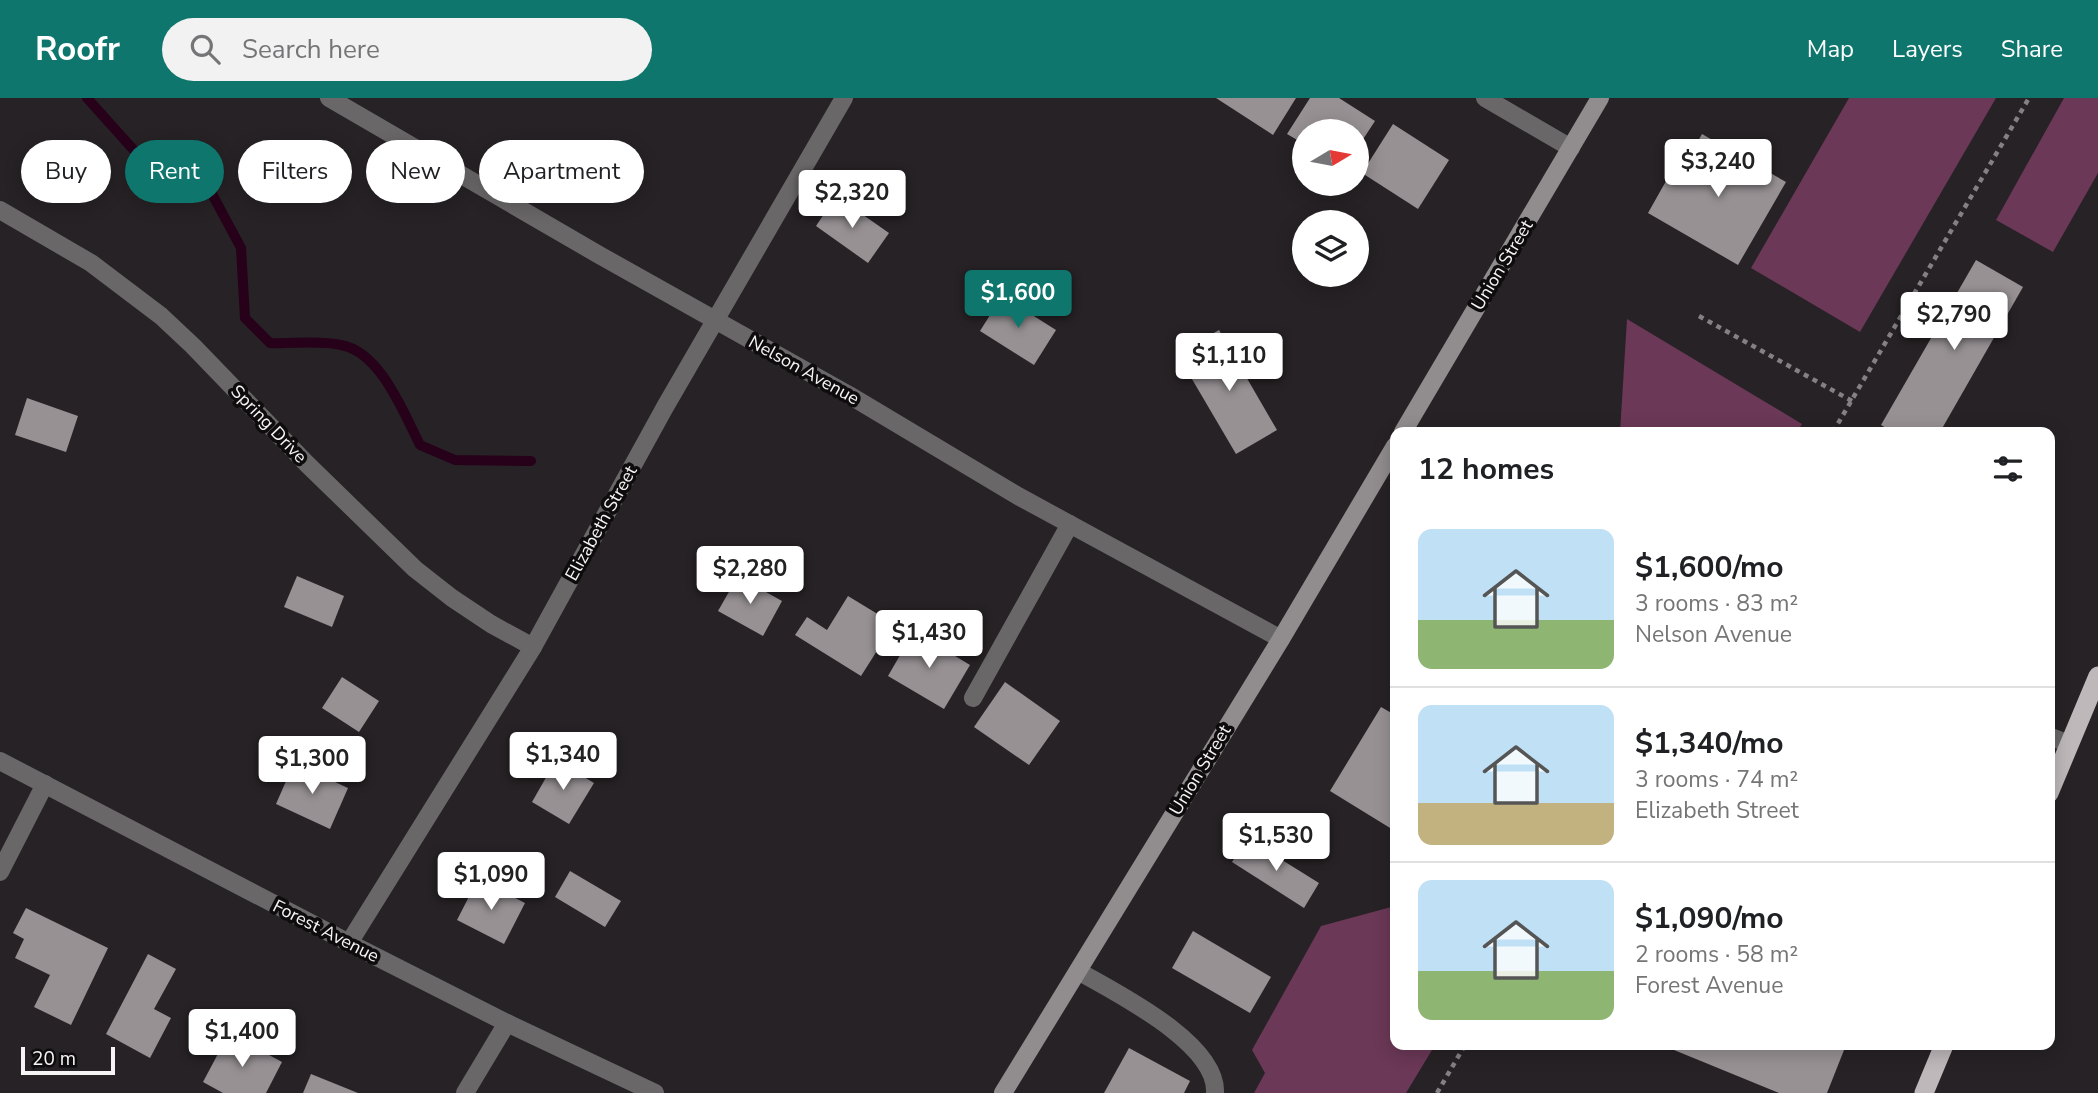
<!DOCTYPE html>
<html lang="en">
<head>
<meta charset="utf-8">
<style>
  :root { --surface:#fff; --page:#f2f2f2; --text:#202124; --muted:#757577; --line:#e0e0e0; --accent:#0f766e }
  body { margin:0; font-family:"Nunito Sans",sans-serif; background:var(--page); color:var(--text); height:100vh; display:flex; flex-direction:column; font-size:26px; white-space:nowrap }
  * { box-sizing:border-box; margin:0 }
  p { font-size:23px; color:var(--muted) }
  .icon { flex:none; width:38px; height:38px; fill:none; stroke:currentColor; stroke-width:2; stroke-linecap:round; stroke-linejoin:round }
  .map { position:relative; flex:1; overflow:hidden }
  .side { position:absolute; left:1390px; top:329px; width:665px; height:623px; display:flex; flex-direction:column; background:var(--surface); border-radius:14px; box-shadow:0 4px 18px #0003 }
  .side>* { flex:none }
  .top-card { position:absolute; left:21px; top:42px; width:665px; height:63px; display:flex; gap:14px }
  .needle { width:46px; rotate:80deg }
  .controls { position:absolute; left:1292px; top:21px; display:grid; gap:14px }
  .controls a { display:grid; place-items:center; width:77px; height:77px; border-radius:50%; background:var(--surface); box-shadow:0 4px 18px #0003; font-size:35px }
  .scale { position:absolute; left:21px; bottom:18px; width:94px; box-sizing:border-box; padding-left:7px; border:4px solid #f7f4f5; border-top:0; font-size:19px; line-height:24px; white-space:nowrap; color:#f7f4f5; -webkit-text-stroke:5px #0f0c0e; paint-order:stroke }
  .price { position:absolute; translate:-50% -60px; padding:0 16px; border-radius:7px; background:#fff; color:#222; font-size:23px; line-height:46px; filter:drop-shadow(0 2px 4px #0008) }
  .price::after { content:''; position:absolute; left:50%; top:42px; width:21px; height:16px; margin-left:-10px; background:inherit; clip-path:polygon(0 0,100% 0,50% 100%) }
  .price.current { background:var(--accent); color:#fff }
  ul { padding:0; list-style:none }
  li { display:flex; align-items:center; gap:21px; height:175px; padding:0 28px }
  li+li { border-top:2px solid var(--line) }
  li span { display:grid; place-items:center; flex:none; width:196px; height:140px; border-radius:14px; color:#555 }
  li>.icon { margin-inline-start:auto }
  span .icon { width:84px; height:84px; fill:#fffc; stroke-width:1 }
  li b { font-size:30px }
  h2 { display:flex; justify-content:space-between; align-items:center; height:84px; padding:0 28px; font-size:30px }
  .pill { padding:0 24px; border-radius:32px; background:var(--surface); box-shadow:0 4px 18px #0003; font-size:24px; line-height:63px }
  .pill.current { background:var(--accent); color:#fff }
  header { display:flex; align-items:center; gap:42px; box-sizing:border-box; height:98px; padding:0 35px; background:var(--accent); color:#fff }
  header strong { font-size:33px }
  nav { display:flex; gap:38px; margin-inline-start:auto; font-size:24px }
  .search { width:490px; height:63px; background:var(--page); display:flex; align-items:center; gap:18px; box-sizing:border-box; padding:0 24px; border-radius:38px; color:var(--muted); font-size:26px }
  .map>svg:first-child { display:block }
</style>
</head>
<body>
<header>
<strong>Roofr</strong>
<div class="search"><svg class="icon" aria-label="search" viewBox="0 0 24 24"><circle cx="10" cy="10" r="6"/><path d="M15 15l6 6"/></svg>Search here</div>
<nav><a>Map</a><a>Layers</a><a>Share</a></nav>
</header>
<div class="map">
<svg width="2098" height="995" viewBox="0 0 2098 995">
  <rect width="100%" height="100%" fill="#272225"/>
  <g fill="#6b3857">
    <path d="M1849,0H1996L1860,234L1751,170Z"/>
    <path d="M2064,0H2098V75L2053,154L1996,122Z"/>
    <path d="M1627,221L1802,326L1797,334H1620Z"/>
    <path d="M1395,808V947H1435L1406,995H1254L1265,975L1252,952L1321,828Z"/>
  </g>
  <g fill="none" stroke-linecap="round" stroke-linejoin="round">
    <path stroke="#27001a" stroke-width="10" d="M87,0L140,59L211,94L241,150L245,220L270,245C293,246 319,242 341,247C381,254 404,316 420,347L455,362L531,363"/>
  </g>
  <g fill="#979194">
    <path d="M1216,0H1296L1273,37Z"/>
    <path d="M1310,0H1339L1375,23L1356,52V33H1304V46L1287,36Z"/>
    <path d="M1393,26L1449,62L1418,111L1362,75Z"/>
    <path d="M1702,36L1786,84L1738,167L1648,115L1670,76L1677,80Z"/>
    <path d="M836,98L889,135L868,165L816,128Z"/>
    <path d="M1976,162L2023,189L1940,334H1893L1881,327Z"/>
    <path d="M1002,198L1056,232L1034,267L980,233Z"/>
    <path d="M1219,232L1277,332L1236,356L1189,276L1199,270L1187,250Z"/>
    <path d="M27,300L78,318L66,354L15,337Z"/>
    <path d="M297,478L344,498L332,529L284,509Z"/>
    <path d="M738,478L782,503L763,538L718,513Z"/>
    <path d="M848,498L894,526L861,578L795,537L807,519L827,532Z"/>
    <path d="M914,533L970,567L944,611L888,578Z"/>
    <path d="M342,579L379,603L359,634L322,610Z"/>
    <path d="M1005,584L1060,623L1029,667L974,629Z"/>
    <path d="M1381,609L1395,617V733L1330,693Z"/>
    <path d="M556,662L594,685L569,726L532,704Z"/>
    <path d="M294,665L348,690L330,731L276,706Z"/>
    <path d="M1247,740L1319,785L1304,810L1232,764Z"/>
    <path d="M570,773L621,803L605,829L555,799Z"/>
    <path d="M478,781L525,805L504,846L457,822Z"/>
    <path d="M26,810L108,850L71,927L34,909L50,877L15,860L24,841L13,835Z"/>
    <path d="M1193,833L1271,879L1250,915L1172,870Z"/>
    <path d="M148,856L176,871L154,911L171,920L150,960L106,936Z"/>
    <path d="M229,935L282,964L266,995H223L203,984Z"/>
    <path d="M1676,947H1846L1827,995H1779L1674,952Z"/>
    <path d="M1129,950L1190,983L1184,995H1104Z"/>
    <path d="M311,976L358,995H303Z"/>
  </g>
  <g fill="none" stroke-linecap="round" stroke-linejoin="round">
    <g stroke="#858183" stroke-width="4.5" stroke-dasharray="5 5" stroke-linecap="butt">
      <path d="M1699,218L1852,303"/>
      <path d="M1833,334L2029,0"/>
      <path d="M1437,995L1465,947"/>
    </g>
    <g stroke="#696768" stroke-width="18">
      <path d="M973,600L1070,426"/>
      <path d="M2049,638L2069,646"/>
      <path d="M1078,873C1116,895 1218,945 1215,995"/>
    </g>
    <g stroke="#696768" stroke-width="18">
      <path d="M329,0L601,158L849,297L1018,398L1281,541"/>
      <path d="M1485,0L1571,50"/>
      <path d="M0,112L91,165L161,218L193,248L307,366L415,471L452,500L491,526L533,549"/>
      <path d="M0,663L349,845L507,925L655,995"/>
      <path d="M0,774L45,686"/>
      <path d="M349,845L533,549L665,309L844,0"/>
      <path d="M465,995L507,925"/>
    </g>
    <g stroke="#918d8f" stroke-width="18">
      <path d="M1403,334L1600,0"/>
      <path d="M1003,995L1281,541L1395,348"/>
    </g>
    <g stroke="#beb8ba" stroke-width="19">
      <path d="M2049,695L2098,578"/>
      <path d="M1924,995L1944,947"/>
    </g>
  </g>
  <g text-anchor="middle" stroke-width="7" stroke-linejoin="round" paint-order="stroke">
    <g font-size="18" fill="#f7f4f5" stroke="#0f0c0e">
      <text transform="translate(1502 167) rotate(-59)" y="6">Union Street</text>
      <text transform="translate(804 272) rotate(29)" y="6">Nelson Avenue</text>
      <text transform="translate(269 326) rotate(46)" y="6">Spring Drive</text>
      <text transform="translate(601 425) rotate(-61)" y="6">Elizabeth Street</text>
      <text transform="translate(1200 672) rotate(-59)" y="6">Union Street</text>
      <text transform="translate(326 833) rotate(27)" y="6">Forest Avenue</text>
    </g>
  </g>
</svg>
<div class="controls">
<a><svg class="needle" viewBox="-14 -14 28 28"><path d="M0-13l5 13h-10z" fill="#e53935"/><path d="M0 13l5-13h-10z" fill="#757577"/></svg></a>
<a><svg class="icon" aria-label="layers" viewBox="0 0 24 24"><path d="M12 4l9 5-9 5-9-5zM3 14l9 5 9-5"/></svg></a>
</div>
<div class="scale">20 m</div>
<b class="price" style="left:1718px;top:101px">$3,240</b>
<b class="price" style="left:852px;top:132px">$2,320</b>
<b class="price current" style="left:1018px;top:232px">$1,600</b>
<b class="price" style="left:1954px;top:254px">$2,790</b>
<b class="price" style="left:1229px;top:295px">$1,110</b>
<b class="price" style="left:750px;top:508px">$2,280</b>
<b class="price" style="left:929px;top:572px">$1,430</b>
<b class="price" style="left:563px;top:694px">$1,340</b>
<b class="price" style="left:312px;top:698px">$1,300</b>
<b class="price" style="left:1276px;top:775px">$1,530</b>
<b class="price" style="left:491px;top:814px">$1,090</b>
<b class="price" style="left:242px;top:971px">$1,400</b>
<div class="top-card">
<a class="pill">Buy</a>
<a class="pill current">Rent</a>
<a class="pill">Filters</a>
<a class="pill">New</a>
<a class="pill">Apartment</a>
</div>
<section class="side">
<h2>12 homes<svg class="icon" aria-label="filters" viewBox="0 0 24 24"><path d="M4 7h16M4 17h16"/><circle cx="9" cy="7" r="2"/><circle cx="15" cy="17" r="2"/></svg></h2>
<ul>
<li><span style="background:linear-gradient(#bfe0f5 65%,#8fb573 0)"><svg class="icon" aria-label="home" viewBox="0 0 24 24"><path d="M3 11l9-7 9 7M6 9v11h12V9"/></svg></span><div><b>$1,600/mo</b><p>3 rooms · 83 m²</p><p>Nelson Avenue</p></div></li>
<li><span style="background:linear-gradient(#bfe0f5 70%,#c2b280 0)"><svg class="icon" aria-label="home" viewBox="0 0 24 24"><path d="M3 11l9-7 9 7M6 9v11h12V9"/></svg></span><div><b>$1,340/mo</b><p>3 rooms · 74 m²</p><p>Elizabeth Street</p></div></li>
<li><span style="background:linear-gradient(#bfe0f5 65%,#8fb573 0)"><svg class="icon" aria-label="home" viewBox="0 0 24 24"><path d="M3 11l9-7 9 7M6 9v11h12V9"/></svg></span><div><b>$1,090/mo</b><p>2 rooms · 58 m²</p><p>Forest Avenue</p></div></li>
</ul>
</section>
</div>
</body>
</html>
